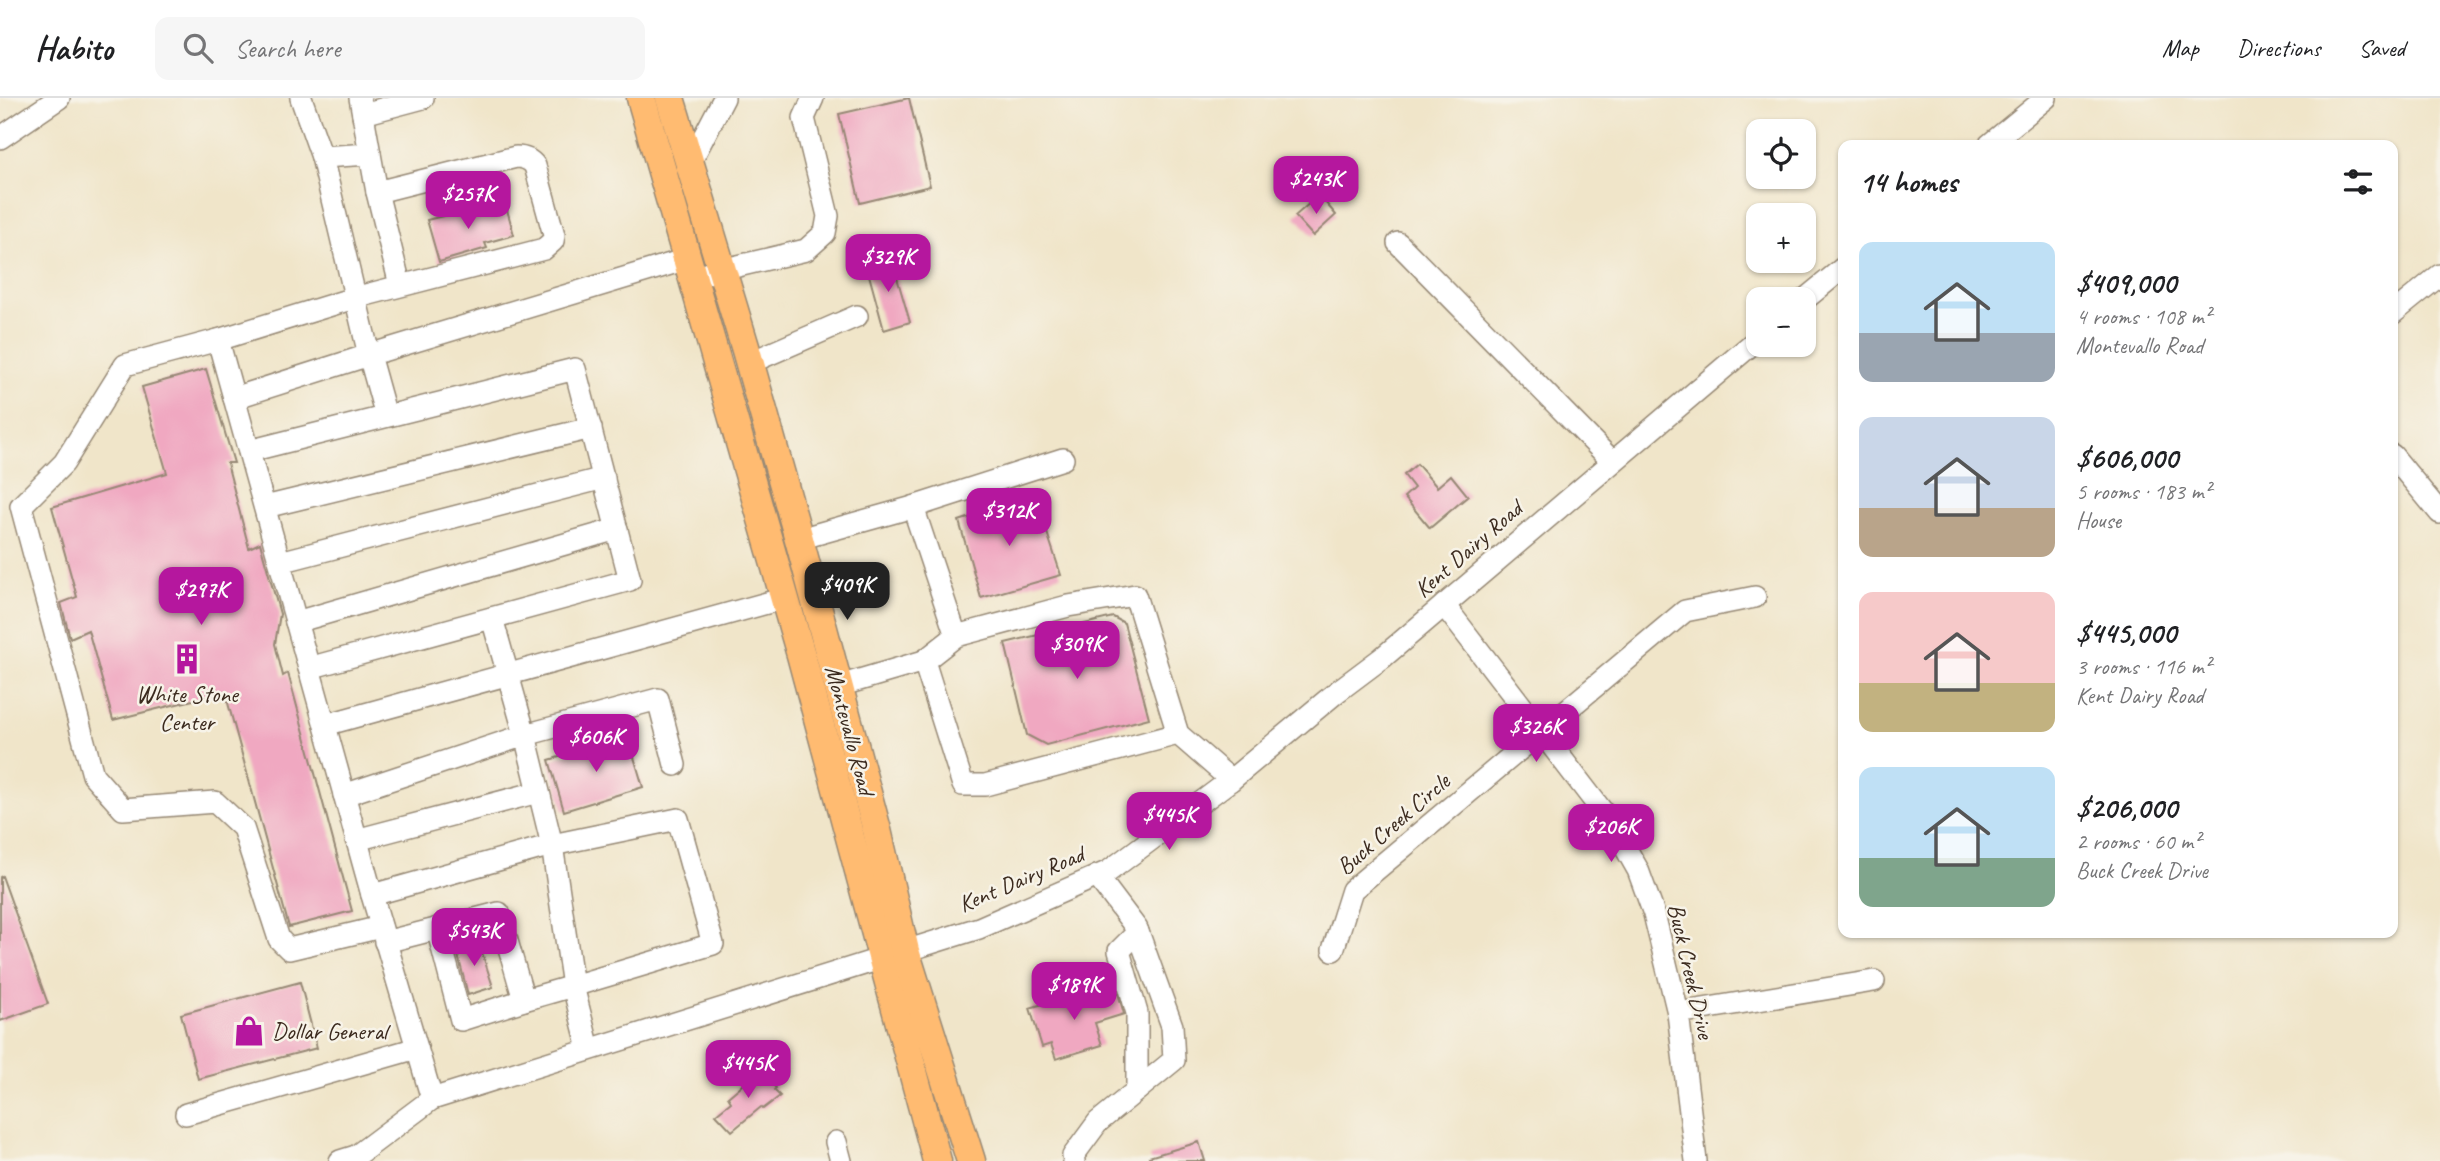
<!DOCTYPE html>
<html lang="en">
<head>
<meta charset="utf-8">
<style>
  :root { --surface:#fff; --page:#f6f6f6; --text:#202124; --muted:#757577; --line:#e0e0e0; --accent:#b5179e }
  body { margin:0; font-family:Caveat,sans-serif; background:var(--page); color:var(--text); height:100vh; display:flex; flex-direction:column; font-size:26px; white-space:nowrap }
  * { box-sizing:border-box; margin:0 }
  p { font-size:23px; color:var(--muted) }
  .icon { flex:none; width:38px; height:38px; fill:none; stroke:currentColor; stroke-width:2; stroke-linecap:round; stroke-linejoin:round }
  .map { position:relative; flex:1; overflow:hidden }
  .side { position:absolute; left:1838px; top:42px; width:560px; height:798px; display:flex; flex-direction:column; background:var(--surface); border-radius:14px; box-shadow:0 2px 5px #0004 }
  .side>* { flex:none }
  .tools { position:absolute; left:1746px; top:21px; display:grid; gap:14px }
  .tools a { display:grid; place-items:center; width:70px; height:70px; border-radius:14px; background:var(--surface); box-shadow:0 2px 5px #0004; font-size:35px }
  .price { position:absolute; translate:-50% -60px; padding:0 16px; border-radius:14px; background:var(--accent); color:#fff; font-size:23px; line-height:46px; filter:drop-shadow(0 2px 4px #0008) }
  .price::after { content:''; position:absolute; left:50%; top:42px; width:21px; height:16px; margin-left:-10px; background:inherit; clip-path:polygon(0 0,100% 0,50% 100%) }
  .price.active { background:#222; color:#fff }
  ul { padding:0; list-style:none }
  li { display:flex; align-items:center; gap:21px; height:175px; padding:0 21px }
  li span { display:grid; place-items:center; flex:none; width:196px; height:140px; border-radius:14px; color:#555 }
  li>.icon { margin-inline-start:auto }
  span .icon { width:84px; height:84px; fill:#fffc; stroke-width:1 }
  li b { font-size:30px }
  h2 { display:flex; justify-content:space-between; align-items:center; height:84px; padding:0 21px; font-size:30px }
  header { display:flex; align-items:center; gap:42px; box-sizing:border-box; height:98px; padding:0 35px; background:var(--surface); border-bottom:2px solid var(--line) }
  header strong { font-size:33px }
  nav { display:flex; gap:38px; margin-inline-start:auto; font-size:24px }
  .search { width:490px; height:63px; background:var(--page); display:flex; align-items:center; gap:18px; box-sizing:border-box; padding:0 24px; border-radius:14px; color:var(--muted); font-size:26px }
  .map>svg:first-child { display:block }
</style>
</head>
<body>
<header>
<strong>Habito</strong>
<div class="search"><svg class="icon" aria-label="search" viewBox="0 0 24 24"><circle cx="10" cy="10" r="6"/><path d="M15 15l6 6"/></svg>Search here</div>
<nav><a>Map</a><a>Directions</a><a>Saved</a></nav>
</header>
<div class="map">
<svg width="2440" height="1063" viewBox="0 0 2440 1063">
  <rect width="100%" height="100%" fill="#f7f3e8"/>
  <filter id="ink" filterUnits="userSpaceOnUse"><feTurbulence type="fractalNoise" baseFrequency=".0143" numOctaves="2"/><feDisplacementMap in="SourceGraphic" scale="14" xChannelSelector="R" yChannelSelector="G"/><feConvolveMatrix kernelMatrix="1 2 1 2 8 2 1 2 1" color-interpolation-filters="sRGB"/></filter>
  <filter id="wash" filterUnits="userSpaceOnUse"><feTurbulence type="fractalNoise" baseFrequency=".00686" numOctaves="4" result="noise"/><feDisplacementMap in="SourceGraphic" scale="28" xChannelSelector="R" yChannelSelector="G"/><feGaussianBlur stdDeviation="1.57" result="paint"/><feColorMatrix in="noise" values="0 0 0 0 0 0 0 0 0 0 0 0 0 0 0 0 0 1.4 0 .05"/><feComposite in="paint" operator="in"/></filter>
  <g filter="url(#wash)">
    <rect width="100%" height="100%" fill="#f0e5c9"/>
    <g id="blocks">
      <g fill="#f0a8c1">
        <path d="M909,0L930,88L860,105L839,16Z"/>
        <path d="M1319,97L1336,117L1313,138L1295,118Z"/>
        <path d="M467,107L468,112L476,109L478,116L506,108L514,137L485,145L487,150L439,164L427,122L451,116L450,111Z"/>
        <path d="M891,159L910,224L884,232L866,166Z"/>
        <path d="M206,271L234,365H227L249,450L260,445L280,516L275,546L283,578L288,575L352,813L289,829L225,594L113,622L88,532L70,540L61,505L77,499L52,409L167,375L142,289Z"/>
        <path d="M1417,366L1437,389L1451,377L1468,398L1430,430L1404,399L1414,390L1404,377Z"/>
        <path d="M1035,398L1061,477L981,500L959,423Z"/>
        <path d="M1113,519L1124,525L1149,620L1046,647L1027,637L1005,545Z"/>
        <path d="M628,639L643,689L564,713L549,662Z"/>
        <path d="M2,778L48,906L0,923V779Z"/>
        <path d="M478,842L493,889L468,897L456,849Z"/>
        <path d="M300,884L317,950L198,981L181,916Z"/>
        <path d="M1078,895L1080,901L1090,898L1091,903L1118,895L1124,916L1095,925L1102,947L1056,961L1051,946L1042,949L1030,910Z"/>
        <path d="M760,972L776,990L774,992L780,998L763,1011L761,1009L732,1033L716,1016L731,1004L728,999Z"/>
        <path d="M1199,1044L1205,1063H1150L1149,1059Z"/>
      </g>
    </g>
  </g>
  <g filter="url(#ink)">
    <use href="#blocks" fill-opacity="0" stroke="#968874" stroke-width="2"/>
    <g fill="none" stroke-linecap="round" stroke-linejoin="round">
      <g stroke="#968874" stroke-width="24">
        <g id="minor">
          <path d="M301,0L322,59L369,257L687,161"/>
          <path d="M360,0L370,56"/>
          <path d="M363,16L423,0"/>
          <path d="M0,40L59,0"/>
          <path d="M1989,47L2046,0"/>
          <path d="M322,59L370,56L377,94L400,187"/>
          <path d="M690,65L724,0"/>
          <path d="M377,94L516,59C524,59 530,61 535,68L554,137L553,143L544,151L354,200L218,242L125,267L64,365L21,408L93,677L123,711L215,704L243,730L279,841L289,851L381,829"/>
          <path d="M1398,145L1612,363"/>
          <path d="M708,175L806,152L825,135L828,118L804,20L813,0"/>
          <path d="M1804,202L1843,170"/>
          <path d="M2392,216L2440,177"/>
          <path d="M218,242L372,797L432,1001"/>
          <path d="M749,265L857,218"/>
          <path d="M234,300L369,257L386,318"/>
          <path d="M249,353L575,271L630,482L309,570"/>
          <path d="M2392,357L2440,415"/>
          <path d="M265,409L591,330"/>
          <path d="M913,409L1063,361"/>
          <path d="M799,441L913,409L956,538"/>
          <path d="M280,464L604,380"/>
          <path d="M1444,507L1612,726L1638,772L1654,816L1678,915L1696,1063"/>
          <path d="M296,524L617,431"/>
          <path d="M839,588L924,563"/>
          <path d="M325,627L785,500"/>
          <path d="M1178,636L985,687H963L924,563L956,538L1068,508L1135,497L1178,636L1231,682"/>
          <path d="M344,697L525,637L658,601L675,667"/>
          <path d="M678,721L713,846L573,888L552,747Z"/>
          <path d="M356,742L538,694"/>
          <path d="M372,797L552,747L525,637L492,520"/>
          <path d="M385,844L499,815L524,902L461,922L437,830"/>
          <path d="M1333,852L1352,792L1685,513L1755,499"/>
          <path d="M524,902L573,888L589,951"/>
          <path d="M1678,915L1874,883"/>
          <path d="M1137,992V915L1119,853L1138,834"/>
          <path d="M186,1016L417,950"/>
          <path d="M836,1044L841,1063"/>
          <path d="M340,1063L356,1058L432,1001L979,830L1109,773L1231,682L1338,593L1382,560L1759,240"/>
          <path d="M1074,1063L1073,1058L1098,1024L1174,962L1172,928L1137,831L1097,778"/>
        </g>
      </g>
      <g stroke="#968874" stroke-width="31">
        <g id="major">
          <path d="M641,0L801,557L937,1063"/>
          <path d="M670,0L746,252L799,441L877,732L905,853L971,1063"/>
        </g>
      </g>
      <use href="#minor" stroke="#fff" stroke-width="21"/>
      <use href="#major" stroke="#ffbb71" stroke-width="28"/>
    </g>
  </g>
  <defs>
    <g id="building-bare" transform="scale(2.415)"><path d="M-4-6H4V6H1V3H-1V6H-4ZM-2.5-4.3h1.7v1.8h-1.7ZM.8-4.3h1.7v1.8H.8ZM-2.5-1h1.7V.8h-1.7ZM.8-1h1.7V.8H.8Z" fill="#b5179e" stroke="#f7f3e8" stroke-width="2.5" paint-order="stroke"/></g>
    <g id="shop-bare" transform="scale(2.415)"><path d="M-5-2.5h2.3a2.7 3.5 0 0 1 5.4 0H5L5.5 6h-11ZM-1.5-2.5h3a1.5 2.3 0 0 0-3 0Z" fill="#b5179e" stroke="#f7f3e8" stroke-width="2.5" paint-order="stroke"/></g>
  </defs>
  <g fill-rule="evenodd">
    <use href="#building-bare" x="187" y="561"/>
    <use href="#shop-bare" x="249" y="933"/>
  </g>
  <g text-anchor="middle" stroke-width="5" stroke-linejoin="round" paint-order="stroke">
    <g font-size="24" fill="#3b2a1e" stroke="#f7f3e8">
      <text transform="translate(1468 451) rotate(-41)" y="8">Kent Dairy Road</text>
      <text transform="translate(850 632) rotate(75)" y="8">Montevallo Road</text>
      <text transform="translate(1393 726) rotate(-41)" y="8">Buck Creek Circle</text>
      <text transform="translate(1021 781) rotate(-23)" y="8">Kent Dairy Road</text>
      <text transform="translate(1691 873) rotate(77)" y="8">Buck Creek Drive</text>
    </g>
    <g font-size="24" fill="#3b2a1e" stroke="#f7f3e8">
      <text x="187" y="604">White Stone<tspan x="187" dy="28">Center</tspan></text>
      <text x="272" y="941" text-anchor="start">Dollar General</text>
    </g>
  </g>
</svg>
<div class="tools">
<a><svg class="icon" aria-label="locate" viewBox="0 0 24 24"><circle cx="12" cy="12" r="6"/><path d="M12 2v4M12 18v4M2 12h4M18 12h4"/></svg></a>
<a>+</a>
<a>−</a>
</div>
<b class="price" style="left:1316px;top:118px">$243K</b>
<b class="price" style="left:468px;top:133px">$257K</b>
<b class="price" style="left:888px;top:196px">$329K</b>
<b class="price" style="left:1009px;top:450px">$312K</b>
<b class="price active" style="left:847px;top:524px">$409K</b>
<b class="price" style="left:201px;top:529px">$297K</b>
<b class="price" style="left:1077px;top:583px">$309K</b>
<b class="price" style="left:1536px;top:666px">$326K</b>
<b class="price" style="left:596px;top:676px">$606K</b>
<b class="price" style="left:1169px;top:754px">$445K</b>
<b class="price" style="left:1611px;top:766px">$206K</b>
<b class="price" style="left:474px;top:870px">$543K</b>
<b class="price" style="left:1074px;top:924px">$189K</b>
<b class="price" style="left:748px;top:1002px">$445K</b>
<section class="side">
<h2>14 homes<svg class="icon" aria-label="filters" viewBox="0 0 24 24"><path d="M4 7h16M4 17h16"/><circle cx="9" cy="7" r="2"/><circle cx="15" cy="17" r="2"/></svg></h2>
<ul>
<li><span style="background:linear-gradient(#bfe0f5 65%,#9aa5b1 0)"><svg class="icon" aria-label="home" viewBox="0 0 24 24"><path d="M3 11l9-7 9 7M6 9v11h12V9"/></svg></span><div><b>$409,000</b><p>4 rooms · 108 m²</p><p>Montevallo Road</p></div></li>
<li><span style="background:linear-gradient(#c9d6e8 65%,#b9a48a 0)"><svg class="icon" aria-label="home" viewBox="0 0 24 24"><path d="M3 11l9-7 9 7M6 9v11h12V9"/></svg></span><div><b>$606,000</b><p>5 rooms · 183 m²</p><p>House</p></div></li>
<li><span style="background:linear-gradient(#f6c9c9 65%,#c2b280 0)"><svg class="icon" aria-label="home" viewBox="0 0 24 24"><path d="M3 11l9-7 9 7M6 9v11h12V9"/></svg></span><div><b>$445,000</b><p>3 rooms · 116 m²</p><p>Kent Dairy Road</p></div></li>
<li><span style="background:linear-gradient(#bfe0f5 65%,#7fa58c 0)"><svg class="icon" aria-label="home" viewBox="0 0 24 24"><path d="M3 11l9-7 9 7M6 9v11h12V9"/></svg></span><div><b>$206,000</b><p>2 rooms · 60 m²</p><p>Buck Creek Drive</p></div></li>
</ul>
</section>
</div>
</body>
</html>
